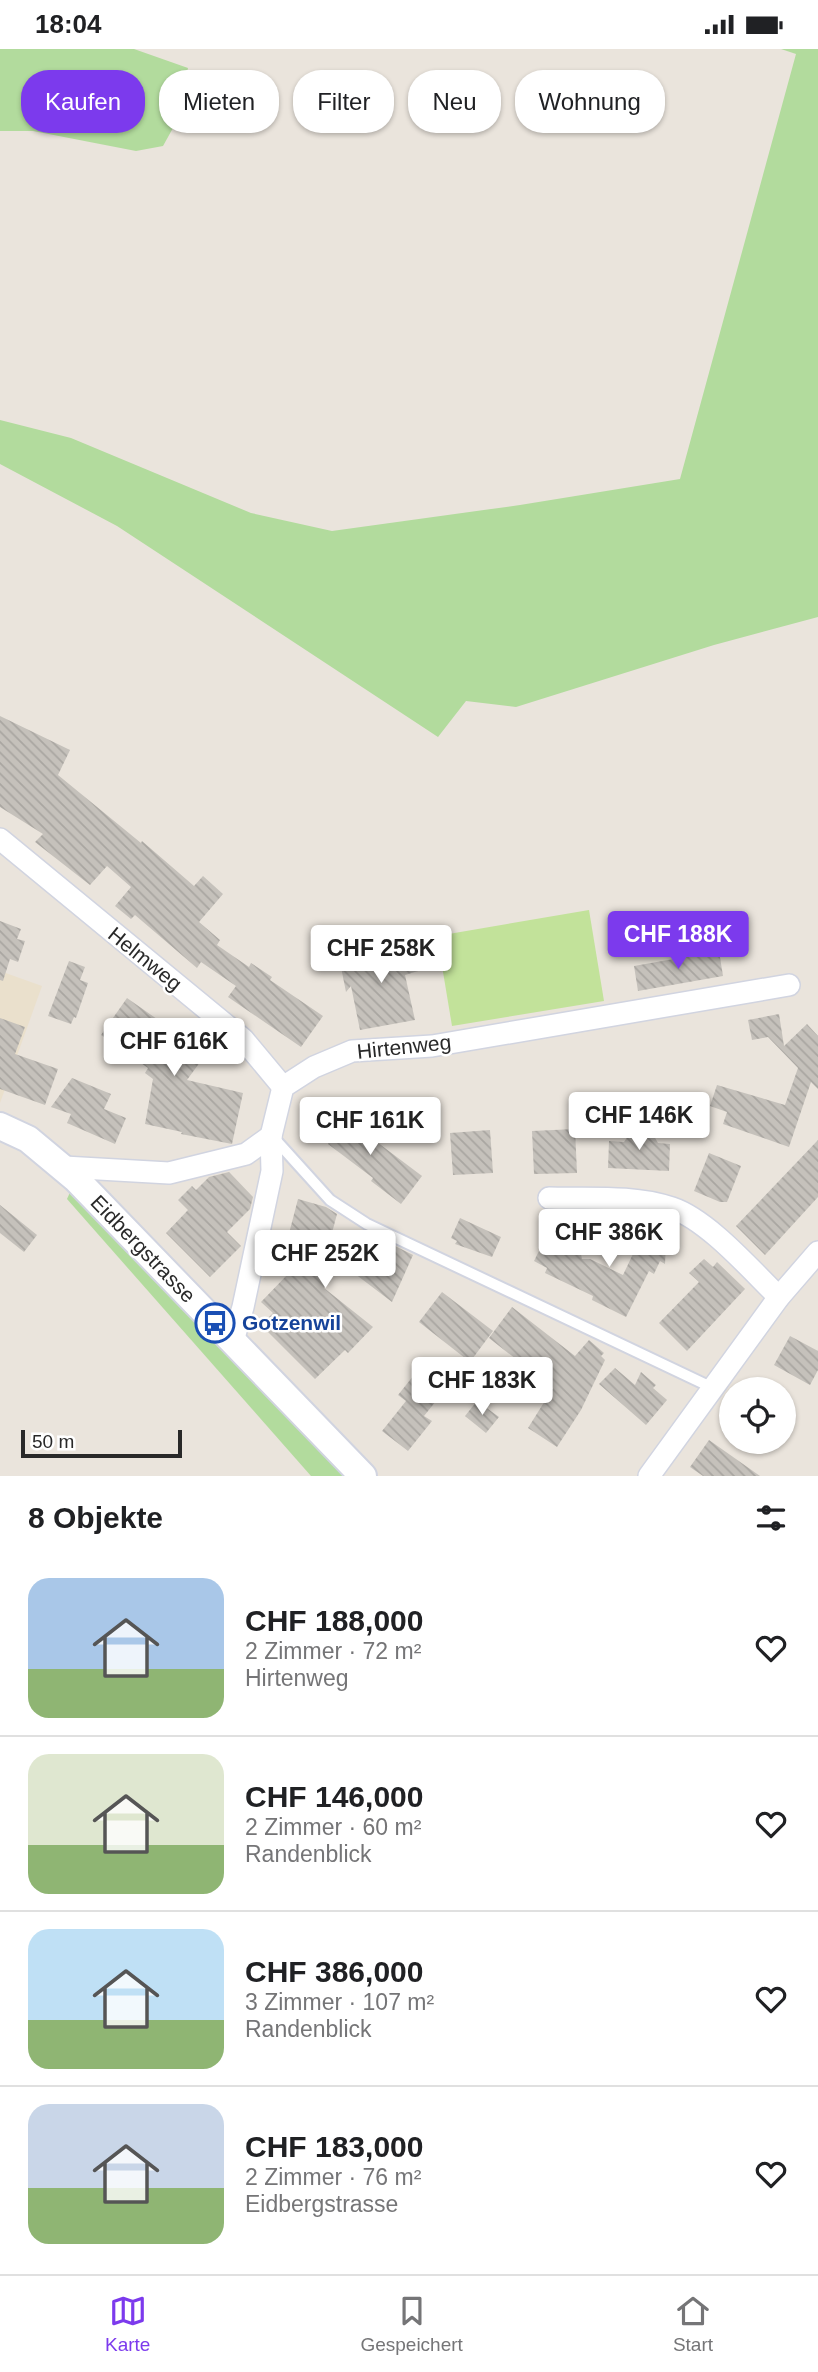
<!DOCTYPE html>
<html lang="de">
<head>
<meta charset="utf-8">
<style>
  :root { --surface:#fff; --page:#f6f6f6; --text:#202124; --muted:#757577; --line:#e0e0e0; --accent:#7c3aed }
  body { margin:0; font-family:Helvetica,sans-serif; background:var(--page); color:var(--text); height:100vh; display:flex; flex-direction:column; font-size:26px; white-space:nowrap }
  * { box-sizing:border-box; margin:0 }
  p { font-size:23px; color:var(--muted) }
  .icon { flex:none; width:38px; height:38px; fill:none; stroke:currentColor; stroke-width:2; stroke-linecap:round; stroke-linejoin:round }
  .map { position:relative; height:1427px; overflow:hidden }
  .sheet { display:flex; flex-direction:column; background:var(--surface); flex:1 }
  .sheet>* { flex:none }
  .hud { position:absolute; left:21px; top:21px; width:777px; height:63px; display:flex; gap:14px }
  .fabs { position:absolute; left:719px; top:1328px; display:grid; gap:14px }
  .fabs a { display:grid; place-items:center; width:77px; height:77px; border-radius:50%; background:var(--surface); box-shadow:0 2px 5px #0004; font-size:35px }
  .scale { position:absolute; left:21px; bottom:18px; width:161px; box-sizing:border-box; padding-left:7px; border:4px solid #292929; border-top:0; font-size:19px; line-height:24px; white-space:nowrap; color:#292929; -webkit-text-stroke:5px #fff; paint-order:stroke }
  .price { position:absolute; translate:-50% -60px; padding:0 16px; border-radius:7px; background:#fff; color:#222; font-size:23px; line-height:46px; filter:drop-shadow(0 2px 4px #0008) }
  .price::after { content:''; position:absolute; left:50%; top:42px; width:21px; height:16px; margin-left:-10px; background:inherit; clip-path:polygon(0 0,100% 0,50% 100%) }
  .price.current { background:var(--accent); color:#fff }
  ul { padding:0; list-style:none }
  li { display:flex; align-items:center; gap:21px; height:175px; padding:0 28px }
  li+li { border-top:2px solid var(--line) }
  li span { display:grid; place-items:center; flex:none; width:196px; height:140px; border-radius:21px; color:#555 }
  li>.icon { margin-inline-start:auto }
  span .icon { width:84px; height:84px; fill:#fffc; stroke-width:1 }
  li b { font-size:30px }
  h2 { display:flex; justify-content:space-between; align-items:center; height:84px; padding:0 28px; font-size:30px }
  .chip { padding:0 24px; border-radius:28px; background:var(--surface); box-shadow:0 2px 5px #0004; font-size:24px; line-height:63px }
  .chip.current { background:var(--accent); color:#fff }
  .status { display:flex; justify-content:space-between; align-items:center; height:49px; padding:0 35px; background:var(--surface); direction:ltr }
  .status svg { height:19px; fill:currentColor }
  .menu { display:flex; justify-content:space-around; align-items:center; height:98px; border-top:2px solid var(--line); background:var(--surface); font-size:19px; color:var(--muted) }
  .menu a { display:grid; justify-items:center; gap:4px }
  .menu .current { color:var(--accent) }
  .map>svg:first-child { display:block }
</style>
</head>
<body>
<div class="status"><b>18:04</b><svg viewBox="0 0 49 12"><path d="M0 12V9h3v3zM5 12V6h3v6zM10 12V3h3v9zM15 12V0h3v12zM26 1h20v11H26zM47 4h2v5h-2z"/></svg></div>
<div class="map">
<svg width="818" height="1427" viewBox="0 0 818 1427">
  <defs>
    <pattern id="building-back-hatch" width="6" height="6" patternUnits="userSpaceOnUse" patternTransform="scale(1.75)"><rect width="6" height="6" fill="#c5c1bb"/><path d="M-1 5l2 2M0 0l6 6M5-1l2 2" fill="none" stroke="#a9a6a1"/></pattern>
  </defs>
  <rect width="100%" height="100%" fill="#eae4dc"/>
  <path fill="#eae0cc" d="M0,922L42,937L0,1054Z"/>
  <g fill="#b2db9d">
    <path d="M0,0H134L188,19L173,79L163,97L136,102L33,82H0Z"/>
    <path d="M781,0H818V568L714,596L516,658L466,652L438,688L117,477L0,415V371L71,389L251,464L332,482L520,456L680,430L796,5Z"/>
    <path d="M76,1130L363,1427H311L67,1150Z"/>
  </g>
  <path fill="#c2e29a" d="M589,861L604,952L452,977L437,887Z"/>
  <g fill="url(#building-back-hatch)">
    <path d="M0,667L70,701L58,726L141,794L142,792L194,837L203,827L223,845L199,873L220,891L217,896L249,918L251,914L272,928L270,931L323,967L301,998L228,948L236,937L201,913L197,919L135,866L131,870L115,857L131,838L107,817L90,836L35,793L43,785L0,758Z"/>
    <path d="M0,872L21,880L17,890L25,892L18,913L10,910L3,932L0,931Z"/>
    <path d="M381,899L390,906L425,900L428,919L405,926L415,971L360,981L351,937L346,943L338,903L365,900L373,905Z"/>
    <path d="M719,902L723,927L638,942L634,917Z"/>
    <path d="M69,912L85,918L80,931L88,934L76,969L74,968L71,975L48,967Z"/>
    <path d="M127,949L174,982L171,986L203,1009L187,1031L243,1044L232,1095L181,1085L182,1083L145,1075L153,1030L145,1024L148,1019L101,986Z"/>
    <path d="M779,965L784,997L807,975L818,987V1040L811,1033L789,1098L723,1075L727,1063L710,1057L717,1036L785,1056L798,1019L768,988L752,991L748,971Z"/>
    <path d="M0,969L25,978L15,1005L58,1020L45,1056L0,1040Z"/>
    <path d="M72,1029L111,1045L104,1060L126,1069L115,1095L67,1074L71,1065L51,1058Z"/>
    <path d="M333,1060L422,1127L401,1155L371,1132L373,1129L328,1095L330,1092L316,1081Z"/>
    <path d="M639,1076L650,1080L658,1094L670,1095L669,1122L608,1119L609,1092L624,1093L632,1081Z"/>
    <path d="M575,1080L577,1124L534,1125L532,1082Z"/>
    <path d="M490,1081L493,1124L453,1126L450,1084Z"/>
    <path d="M818,1091V1148L765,1206L736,1177Z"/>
    <path d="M709,1104L741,1117L727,1153H720L694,1142Z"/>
    <path d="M229,1123L253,1148L250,1160L227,1183L241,1197L210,1228L166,1184L188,1161L178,1151L192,1137L196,1141L209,1128Z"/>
    <path d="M298,1150L326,1158L337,1165L328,1199L361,1212L373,1186L413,1206L392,1253L342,1215L324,1239L373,1278L348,1304L345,1301L315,1330L261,1276L273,1264L261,1253L288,1225L279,1221L291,1193L287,1192Z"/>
    <path d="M0,1156L37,1186L24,1203L0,1184Z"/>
    <path d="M651,1167L667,1174L665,1215L660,1212L654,1225L649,1222L626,1268L592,1251L593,1247L545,1224L547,1219L534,1212L543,1194L556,1201L559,1194L581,1205L582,1210H590L623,1226Z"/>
    <path d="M460,1169L501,1188L492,1208L455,1195L457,1192L451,1189Z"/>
    <path d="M704,1210L713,1218L717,1213L745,1240L687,1302L659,1274L699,1233L689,1224Z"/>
    <path d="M442,1243L493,1282L470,1313L419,1273Z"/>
    <path d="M512,1258L575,1307L589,1291L604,1304L601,1307L605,1311L581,1361L557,1398L528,1379L553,1339L489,1289Z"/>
    <path d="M790,1287L818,1302V1321L810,1336L774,1316Z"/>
    <path d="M422,1316L448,1337L424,1367L432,1372L408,1402L382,1382L406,1352L398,1346Z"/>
    <path d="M615,1319L635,1336L641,1323L656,1336L653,1339L667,1351L646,1376L599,1335Z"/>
    <path d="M477,1352L499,1368L486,1384L465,1367Z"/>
    <path d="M709,1391L760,1427H703L690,1418Z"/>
  </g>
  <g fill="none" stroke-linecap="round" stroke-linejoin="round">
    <g stroke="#d1d4e0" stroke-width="14">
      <path id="service" d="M273,1088L330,1151L367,1175L713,1339"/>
    </g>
    <g stroke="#d1d4e0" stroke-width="24">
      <g id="minor">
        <path d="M0,790L243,990L283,1038"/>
        <path d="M64,1118L169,1124L246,1105L271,1087"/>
        <path d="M549,1149C590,1150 633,1146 672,1159C708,1171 751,1221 779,1248"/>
        <path d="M233,1292L243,1258L272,1122L271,1087L283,1038L314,1018L352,1002L432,997L789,936"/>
        <path d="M649,1427L779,1248L818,1203"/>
      </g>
    </g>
    <g stroke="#d1d4e0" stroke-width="30">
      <path id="tertiary" d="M0,1077L28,1090L76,1130L363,1427"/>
    </g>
    <use href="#service" stroke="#fff" stroke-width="10"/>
    <use href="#minor" stroke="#fff" stroke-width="21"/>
    <use href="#tertiary" stroke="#fff" stroke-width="26"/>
  </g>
  <defs>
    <g id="bus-ring" transform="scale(2.0125)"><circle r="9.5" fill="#fff" stroke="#1a4fb4" stroke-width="1.5"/><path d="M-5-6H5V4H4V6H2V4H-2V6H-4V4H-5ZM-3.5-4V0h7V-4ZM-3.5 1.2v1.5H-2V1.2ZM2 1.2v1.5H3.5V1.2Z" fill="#1a4fb4"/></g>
  </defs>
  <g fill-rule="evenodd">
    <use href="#bus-ring" x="215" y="1274"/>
  </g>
  <g text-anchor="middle" stroke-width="5" stroke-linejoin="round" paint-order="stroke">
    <g font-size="21" fill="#292929" stroke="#fff">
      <text transform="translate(145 910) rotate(39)" y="7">Helmweg</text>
      <text transform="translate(404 998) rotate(-6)" y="7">Hirtenweg</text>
      <text transform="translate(143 1200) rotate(46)" y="7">Eidbergstrasse</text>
    </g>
    <g font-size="21" font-weight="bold" fill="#164399" stroke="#fff" text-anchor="start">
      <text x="242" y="1281">Gotzenwil</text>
    </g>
  </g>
</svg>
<div class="fabs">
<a><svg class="icon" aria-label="locate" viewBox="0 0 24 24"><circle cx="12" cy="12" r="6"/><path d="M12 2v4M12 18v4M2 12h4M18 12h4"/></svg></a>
</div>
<div class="scale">50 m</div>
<b class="price current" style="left:678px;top:922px">CHF 188K</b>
<b class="price" style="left:381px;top:936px">CHF 258K</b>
<b class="price" style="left:174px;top:1029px">CHF 616K</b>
<b class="price" style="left:639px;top:1103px">CHF 146K</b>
<b class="price" style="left:370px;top:1108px">CHF 161K</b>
<b class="price" style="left:609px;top:1220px">CHF 386K</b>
<b class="price" style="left:325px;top:1241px">CHF 252K</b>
<b class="price" style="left:482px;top:1368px">CHF 183K</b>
<div class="hud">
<a class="chip current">Kaufen</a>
<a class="chip">Mieten</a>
<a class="chip">Filter</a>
<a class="chip">Neu</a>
<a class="chip">Wohnung</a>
</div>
</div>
<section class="sheet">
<h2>8 Objekte<svg class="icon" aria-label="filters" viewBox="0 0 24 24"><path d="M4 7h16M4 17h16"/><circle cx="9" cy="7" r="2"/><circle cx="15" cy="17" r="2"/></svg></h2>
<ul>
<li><span style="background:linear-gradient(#a9c7e8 65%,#8fb573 0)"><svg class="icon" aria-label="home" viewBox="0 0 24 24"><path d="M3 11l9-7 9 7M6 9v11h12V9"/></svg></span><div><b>CHF 188,000</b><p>2 Zimmer · 72 m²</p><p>Hirtenweg</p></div><svg class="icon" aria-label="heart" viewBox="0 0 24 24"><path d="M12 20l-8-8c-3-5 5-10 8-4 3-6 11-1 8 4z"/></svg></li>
<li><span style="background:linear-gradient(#dfe7d0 65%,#8fb573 0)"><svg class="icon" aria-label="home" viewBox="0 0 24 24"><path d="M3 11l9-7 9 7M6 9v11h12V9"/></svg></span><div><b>CHF 146,000</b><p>2 Zimmer · 60 m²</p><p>Randenblick</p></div><svg class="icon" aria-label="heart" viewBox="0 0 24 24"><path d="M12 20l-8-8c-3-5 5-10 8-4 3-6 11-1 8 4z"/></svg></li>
<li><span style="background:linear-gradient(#bfe0f5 65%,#8fb573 0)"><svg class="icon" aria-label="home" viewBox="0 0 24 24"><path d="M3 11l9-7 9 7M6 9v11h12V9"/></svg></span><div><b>CHF 386,000</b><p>3 Zimmer · 107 m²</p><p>Randenblick</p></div><svg class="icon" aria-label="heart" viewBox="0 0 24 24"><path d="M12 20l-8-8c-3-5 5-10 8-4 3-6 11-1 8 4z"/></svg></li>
<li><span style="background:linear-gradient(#c9d6e8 60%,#8fb573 0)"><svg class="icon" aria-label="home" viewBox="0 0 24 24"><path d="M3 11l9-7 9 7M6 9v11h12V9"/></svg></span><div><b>CHF 183,000</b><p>2 Zimmer · 76 m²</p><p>Eidbergstrasse</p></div><svg class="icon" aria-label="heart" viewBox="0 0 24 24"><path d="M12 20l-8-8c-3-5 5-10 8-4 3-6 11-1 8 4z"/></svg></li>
</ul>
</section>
<nav class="menu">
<a class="current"><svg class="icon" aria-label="map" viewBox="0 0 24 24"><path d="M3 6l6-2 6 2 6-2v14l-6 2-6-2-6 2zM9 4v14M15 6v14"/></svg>Karte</a>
<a><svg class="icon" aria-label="saved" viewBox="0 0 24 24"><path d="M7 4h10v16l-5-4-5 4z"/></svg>Gespeichert</a>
<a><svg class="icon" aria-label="home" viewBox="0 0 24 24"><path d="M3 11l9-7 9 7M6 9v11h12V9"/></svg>Start</a>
</nav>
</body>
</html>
